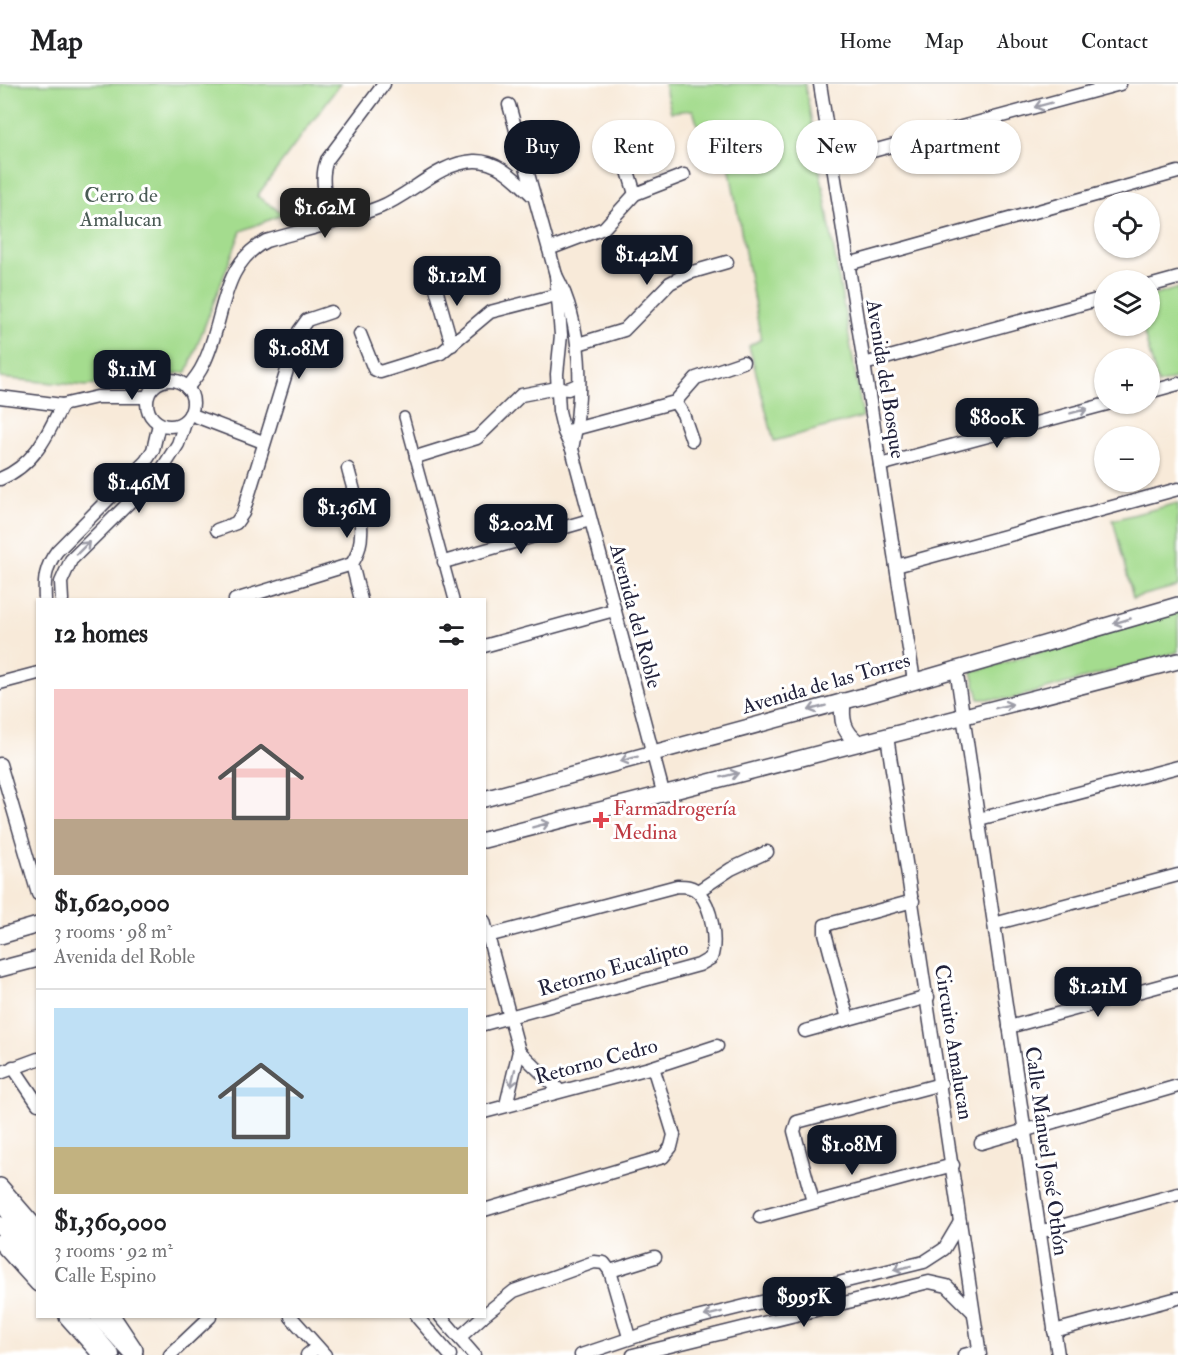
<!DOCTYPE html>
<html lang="en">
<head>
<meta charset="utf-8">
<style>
  :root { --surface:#fff; --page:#f6f6f6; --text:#202124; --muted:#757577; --line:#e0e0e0; --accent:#111827 }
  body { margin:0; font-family:"IM FELL Double Pica",serif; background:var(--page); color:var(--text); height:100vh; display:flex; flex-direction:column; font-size:22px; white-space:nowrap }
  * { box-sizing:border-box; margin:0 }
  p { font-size:20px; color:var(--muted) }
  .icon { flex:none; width:33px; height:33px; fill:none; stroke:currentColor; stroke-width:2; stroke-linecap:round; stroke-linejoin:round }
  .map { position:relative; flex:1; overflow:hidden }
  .side { position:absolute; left:36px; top:514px; width:450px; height:720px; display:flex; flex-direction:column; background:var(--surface); border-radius:0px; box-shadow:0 2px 4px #0004 }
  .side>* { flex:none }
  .top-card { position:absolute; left:504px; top:36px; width:570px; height:54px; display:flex; gap:12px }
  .buttons { position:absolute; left:1094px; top:108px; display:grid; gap:12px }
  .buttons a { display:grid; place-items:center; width:66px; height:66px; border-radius:50%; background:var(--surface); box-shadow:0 2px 4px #0004; font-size:30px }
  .price { position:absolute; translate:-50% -51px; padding:0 14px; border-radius:12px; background:var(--accent); color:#fff; font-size:20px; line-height:39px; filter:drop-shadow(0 2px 3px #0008) }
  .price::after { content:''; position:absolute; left:50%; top:36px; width:18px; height:14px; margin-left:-9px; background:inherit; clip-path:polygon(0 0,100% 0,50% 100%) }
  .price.current { background:#222; color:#fff }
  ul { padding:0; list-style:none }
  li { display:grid; align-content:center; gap:12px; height:318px; padding:0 18px }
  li+li { border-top:2px solid var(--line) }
  li span { display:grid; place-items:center; height:186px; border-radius:0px; color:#555 }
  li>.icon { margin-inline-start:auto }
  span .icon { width:108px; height:108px; fill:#fffc; stroke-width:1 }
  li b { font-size:26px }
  h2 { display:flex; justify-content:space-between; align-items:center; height:72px; padding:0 18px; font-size:26px }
  .pill { padding:0 21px; border-radius:27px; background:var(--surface); box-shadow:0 2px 4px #0004; font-size:21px; line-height:54px }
  .pill.current { background:var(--accent); color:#fff }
  header { display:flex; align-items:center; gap:36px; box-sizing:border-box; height:84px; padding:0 30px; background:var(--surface); border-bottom:2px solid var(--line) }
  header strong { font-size:28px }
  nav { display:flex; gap:33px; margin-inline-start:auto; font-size:21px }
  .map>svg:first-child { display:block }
</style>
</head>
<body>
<header>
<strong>Map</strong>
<nav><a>Home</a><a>Map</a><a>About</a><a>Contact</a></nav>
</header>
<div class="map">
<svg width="1178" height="1271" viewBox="0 0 1178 1271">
  <rect width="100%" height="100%" fill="#fff"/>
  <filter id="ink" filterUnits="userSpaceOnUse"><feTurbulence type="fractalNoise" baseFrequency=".0167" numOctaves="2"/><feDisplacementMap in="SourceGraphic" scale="12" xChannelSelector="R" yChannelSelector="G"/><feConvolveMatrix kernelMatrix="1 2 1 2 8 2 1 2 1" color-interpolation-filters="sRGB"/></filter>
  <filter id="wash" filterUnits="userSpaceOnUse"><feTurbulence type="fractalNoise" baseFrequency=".008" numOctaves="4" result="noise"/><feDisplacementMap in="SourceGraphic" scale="24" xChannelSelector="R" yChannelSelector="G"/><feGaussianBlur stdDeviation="1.35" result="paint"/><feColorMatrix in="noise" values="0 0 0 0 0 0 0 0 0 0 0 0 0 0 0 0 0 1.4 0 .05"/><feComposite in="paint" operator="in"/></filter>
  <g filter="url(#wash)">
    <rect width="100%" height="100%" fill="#f8ead9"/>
    <g fill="#a4dc8e" stroke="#637f64" stroke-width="1.5">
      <path d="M0,0H340L257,112L284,130L241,147L187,288L86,302L0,294Z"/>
      <path d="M664,0H805L863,333L774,357L749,262L761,255L726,65L706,69L693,26L671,28Z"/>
      <path d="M1178,204V294L1158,300L1142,242H1149V213Z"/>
      <path d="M1178,419V502L1133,514L1113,436Z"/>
      <path d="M1178,527V568L1011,615H979L972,588Z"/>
    </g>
  </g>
  <g filter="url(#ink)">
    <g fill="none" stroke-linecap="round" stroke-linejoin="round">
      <g stroke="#424053" stroke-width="12">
        <path id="pedestrian" d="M404,333L454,516"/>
      </g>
      <g stroke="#424053" stroke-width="15">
        <g id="minor">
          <path d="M820,0L914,597"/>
          <path d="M509,21L556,191C583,241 584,309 572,365"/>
          <path d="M621,64L635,110"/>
          <path d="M832,78L1120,0"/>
          <path d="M331,138C327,117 319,96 327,76L384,0"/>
          <path d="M549,165L604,144L635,110L684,91"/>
          <path d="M848,180L1178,88"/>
          <path d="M556,191L561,251L557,290L559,327L564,348L572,365L663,708"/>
          <path d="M433,194L452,261"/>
          <path d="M1149,202L1178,194"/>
          <path d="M360,250L374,285L380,288L441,269L490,228L564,209"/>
          <path d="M578,260L624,246L670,199L689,189L727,178"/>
          <path d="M864,280L1104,214"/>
          <circle cx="170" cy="319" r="23"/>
          <path d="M187,304C193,297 199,290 203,281C225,239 219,181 266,157C304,146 344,137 380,123C412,110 438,79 474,77C498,76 516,96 532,111"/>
          <path d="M1149,308L1178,300"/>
          <path d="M0,313L62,321L97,313H147"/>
          <path d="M675,318L683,330L692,356"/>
          <path d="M190,330L263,358"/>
          <path d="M571,346L675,318L696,294L743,278"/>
          <path d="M416,373L477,354L521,311L557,304L568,305L577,301"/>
          <path d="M880,381L1107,320"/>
          <path d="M348,385C356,417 371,450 352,480L361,516"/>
          <path d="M0,395C34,381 47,352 62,321"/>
          <path d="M217,446L236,439L243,429L299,247L307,236L331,228"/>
          <path d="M444,478L590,436"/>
          <path d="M896,482L1178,405"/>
          <path d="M45,516C44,496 45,483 57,467L146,377L153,366L159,340"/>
          <path d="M62,516L61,498L71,476L161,387L178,360L186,336"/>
          <path d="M235,516L352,480"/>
          <path d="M484,562L614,526"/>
          <path d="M956,584L1058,1271"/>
          <path d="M0,599L38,589"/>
          <path d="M887,652L980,1271"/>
          <path d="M0,680L38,810"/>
          <path d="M979,735L1178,683"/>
          <path d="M698,807L731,785L767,768"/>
          <path d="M484,837L519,967L506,1021"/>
          <path d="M994,840L1178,791"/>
          <path d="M484,853L677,802C685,802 693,802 699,809C712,823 717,857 711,874L699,881L484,940"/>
          <path d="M848,935L825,849V841L913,817"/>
          <path d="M1009,943L1178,897"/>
          <path d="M805,947L928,913"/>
          <path d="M519,967L559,1006"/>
          <path d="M13,983L38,1020"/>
          <path d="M0,989L38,975"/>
          <path d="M484,1028L653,983L717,962"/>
          <path d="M981,1059L1178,1002"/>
          <path d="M813,1118L794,1047L797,1038L941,1000"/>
          <path d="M484,1126L663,1073L671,1063L674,1051L653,983"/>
          <path d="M760,1133L953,1081"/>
          <path d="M1039,1148L1178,1110"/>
          <path d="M610,1187L629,1253"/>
          <path d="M484,1231L514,1207L594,1178L604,1179L610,1187L655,1173"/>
          <path d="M291,1233L325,1271"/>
          <path d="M417,1233L450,1271"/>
          <path d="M441,1233L474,1271"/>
          <path d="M1054,1247L1178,1214"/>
          <path d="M459,1254L482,1233"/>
          <path d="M170,1271L210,1233"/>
          <path d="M307,1271L317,1263"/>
          <path d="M581,1271L676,1239L924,1178L944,1165L960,1138"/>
          <path d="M633,1271L929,1198L947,1202L972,1227"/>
          <path d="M964,1271L979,1267"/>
        </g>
      </g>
      <g stroke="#424053" stroke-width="18">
        <g id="tertiary">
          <path d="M843,617C841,636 843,647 858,659"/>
          <path d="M484,715L878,608L1178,521"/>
          <path d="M484,756L1178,577"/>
          <path d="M0,852L38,841"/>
          <path d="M0,885L38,875"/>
          <path d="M0,1102L38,1146"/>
          <path d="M0,1158L38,1200"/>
          <path d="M67,1233L101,1271"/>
          <path d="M113,1233L135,1266"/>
        </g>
      </g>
      <g stroke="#424053" stroke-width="20">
        <g id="secondary">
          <path d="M0,1118L38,1162"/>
          <path d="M0,1141L38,1185"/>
          <path d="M79,1233L111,1271"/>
          <path d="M99,1233L134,1271"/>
        </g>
      </g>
      <use href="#pedestrian" stroke="#fff" stroke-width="9"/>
      <use href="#minor" stroke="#fff" stroke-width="12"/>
      <use href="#tertiary" stroke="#fff" stroke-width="15"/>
      <use href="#secondary" stroke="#fff" stroke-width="16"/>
    </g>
    <defs><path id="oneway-shaft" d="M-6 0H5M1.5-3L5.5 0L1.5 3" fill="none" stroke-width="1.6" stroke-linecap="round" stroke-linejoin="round" transform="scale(1.5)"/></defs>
    <g stroke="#9c9ca7">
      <use href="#oneway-shaft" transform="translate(1043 21) rotate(165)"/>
      <use href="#oneway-shaft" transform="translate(1079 327) rotate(-15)"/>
      <use href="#oneway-shaft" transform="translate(83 464) rotate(-45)"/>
      <use href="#oneway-shaft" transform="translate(1122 537) rotate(164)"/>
      <use href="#oneway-shaft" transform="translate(1004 622) rotate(-14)"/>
      <use href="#oneway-shaft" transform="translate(817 624) rotate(165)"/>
      <use href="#oneway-shaft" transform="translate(629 675) rotate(165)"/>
      <use href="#oneway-shaft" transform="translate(730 691) rotate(-14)"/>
      <use href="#oneway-shaft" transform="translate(541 741) rotate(-15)"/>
      <use href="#oneway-shaft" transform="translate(513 994) rotate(103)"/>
      <use href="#oneway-shaft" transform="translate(902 1184) rotate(166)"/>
      <use href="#oneway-shaft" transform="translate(713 1230) rotate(166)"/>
    </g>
  </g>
  <path fill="#e0444e" stroke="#fff" stroke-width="2" d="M598 727h6v6h6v6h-6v6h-6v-6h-6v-6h6z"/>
  <g text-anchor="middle" stroke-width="6" stroke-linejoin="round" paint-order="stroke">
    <g font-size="21" fill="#495a54" stroke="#fff">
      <text x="121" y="118">Cerro de<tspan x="121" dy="24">Amalucan</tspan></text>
    </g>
    <g font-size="21" fill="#22223b" stroke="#fff">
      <text transform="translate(886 295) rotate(81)" y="7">Avenida del Bosque</text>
      <text transform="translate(636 532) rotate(75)" y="7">Avenida del Roble</text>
      <text transform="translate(826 599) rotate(-16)" y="7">Avenida de las Torres</text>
      <text transform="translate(613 884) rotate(-16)" y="7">Retorno Eucalipto</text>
      <text transform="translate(954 958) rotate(81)" y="7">Circuito Amalucan</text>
      <text transform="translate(596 977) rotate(-15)" y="7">Retorno Cedro</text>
      <text transform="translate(1047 1067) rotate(82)" y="7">Calle Manuel José Othón</text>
    </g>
    <g font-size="21" fill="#be3a42" stroke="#fff" text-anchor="start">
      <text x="613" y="731">Farmadrogería<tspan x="613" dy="24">Medina</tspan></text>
    </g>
  </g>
</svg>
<div class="buttons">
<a><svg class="icon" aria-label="locate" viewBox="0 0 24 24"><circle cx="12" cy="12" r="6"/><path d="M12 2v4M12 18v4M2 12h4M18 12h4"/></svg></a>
<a><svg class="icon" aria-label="layers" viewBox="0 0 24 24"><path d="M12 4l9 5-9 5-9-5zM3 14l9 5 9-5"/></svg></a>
<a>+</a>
<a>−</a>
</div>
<b class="price current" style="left:325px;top:155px">$1.62M</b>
<b class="price" style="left:647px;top:202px">$1.42M</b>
<b class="price" style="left:457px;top:223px">$1.12M</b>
<b class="price" style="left:299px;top:296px">$1.08M</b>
<b class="price" style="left:132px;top:317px">$1.1M</b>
<b class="price" style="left:997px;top:365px">$800K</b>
<b class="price" style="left:139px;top:430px">$1.46M</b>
<b class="price" style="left:347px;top:455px">$1.36M</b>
<b class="price" style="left:521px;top:471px">$2.02M</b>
<b class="price" style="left:1098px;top:934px">$1.21M</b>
<b class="price" style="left:852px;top:1092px">$1.08M</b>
<b class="price" style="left:804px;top:1244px">$995K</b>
<div class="top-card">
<a class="pill current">Buy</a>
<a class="pill">Rent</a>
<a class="pill">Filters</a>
<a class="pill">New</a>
<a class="pill">Apartment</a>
</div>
<section class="side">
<h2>12 homes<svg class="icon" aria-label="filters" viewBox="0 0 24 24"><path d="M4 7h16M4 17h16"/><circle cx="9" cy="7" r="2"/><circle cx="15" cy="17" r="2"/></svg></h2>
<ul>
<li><span style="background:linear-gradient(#f6c9c9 70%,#b9a48a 0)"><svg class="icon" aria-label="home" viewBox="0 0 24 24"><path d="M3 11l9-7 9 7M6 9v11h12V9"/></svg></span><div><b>$1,620,000</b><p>3 rooms · 98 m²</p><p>Avenida del Roble</p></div></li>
<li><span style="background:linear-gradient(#bfe0f5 75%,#c2b280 0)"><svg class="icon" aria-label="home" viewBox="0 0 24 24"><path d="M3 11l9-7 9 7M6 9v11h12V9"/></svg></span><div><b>$1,360,000</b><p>3 rooms · 92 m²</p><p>Calle Espino</p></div></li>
</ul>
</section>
</div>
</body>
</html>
